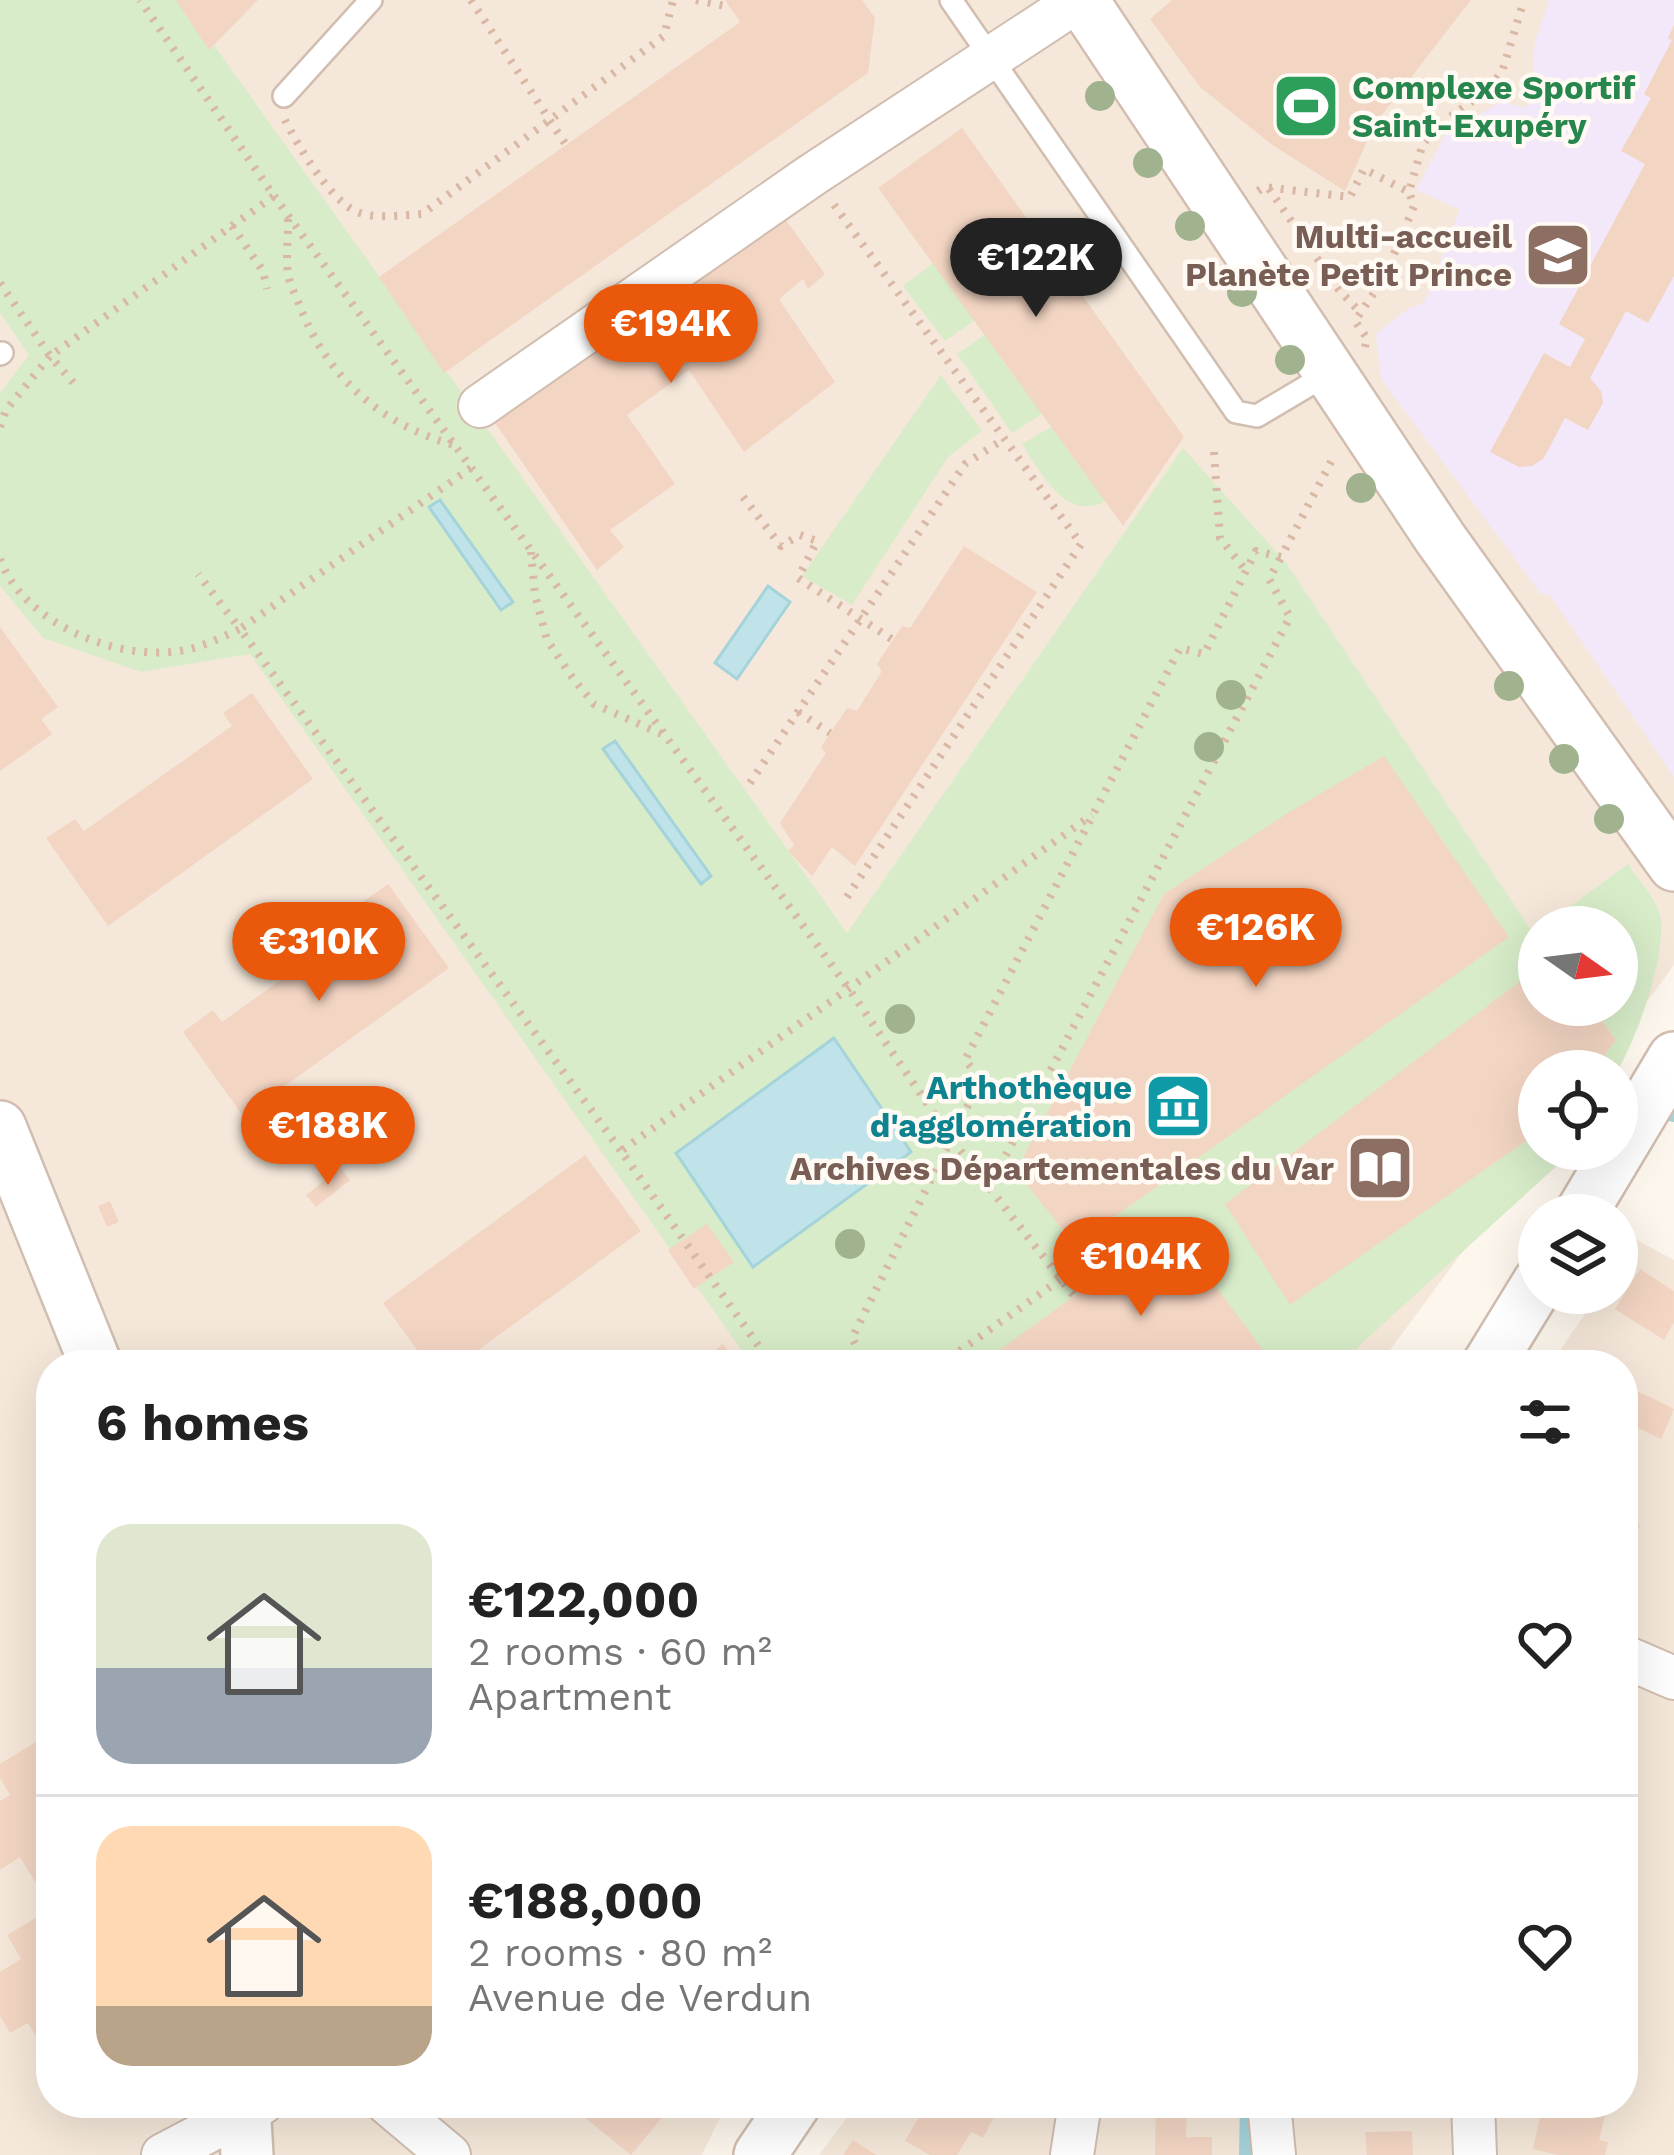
<!DOCTYPE html>
<html lang="en">
<head>
<meta charset="utf-8">
<style>
  :root { --surface:#fff; --page:#f6f6f6; --text:#222; --muted:#767676; --line:#e0e0e0; --accent:#ea580c }
  body { margin:0; font-family:"Work Sans",sans-serif; background:var(--page); color:var(--text); height:100vh; display:flex; flex-direction:column; font-size:45px; white-space:nowrap }
  * { box-sizing:border-box; margin:0 }
  p { font-size:39px; color:var(--muted) }
  .icon { flex:none; width:66px; height:66px; fill:none; stroke:currentColor; stroke-width:2; stroke-linecap:round; stroke-linejoin:round }
  .map { position:relative; flex:1; overflow:hidden }
  .drawer { position:absolute; left:36px; top:1350px; width:1602px; height:768px; display:flex; flex-direction:column; background:var(--surface); border-radius:48px; box-shadow:0 12px 48px #0002 }
  .drawer>* { flex:none }
  .needle { width:78px; rotate:104deg }
  .buttons { position:absolute; left:1518px; top:906px; display:grid; gap:24px }
  .buttons a { display:grid; place-items:center; width:120px; height:120px; border-radius:50%; background:var(--surface); box-shadow:0 12px 48px #0002; font-size:60px }
  .price { position:absolute; translate:-50% -102px; padding:0 27px; border-radius:42px; background:var(--accent); color:#fff; font-size:39px; line-height:78px; filter:drop-shadow(0 3px 6px #0008) }
  .price::after { content:''; position:absolute; left:50%; top:72px; width:36px; height:27px; margin-left:-18px; background:inherit; clip-path:polygon(0 0,100% 0,50% 100%) }
  .price.current { background:#222; color:#fff }
  ul { padding:0; list-style:none }
  li { display:flex; align-items:center; gap:36px; height:300px; padding:0 60px }
  li+li { border-top:3px solid var(--line) }
  li span { display:grid; place-items:center; flex:none; width:336px; height:240px; border-radius:36px; color:#555 }
  li>.icon { margin-inline-start:auto }
  span .icon { width:144px; height:144px; fill:#fffc; stroke-width:1 }
  li b { font-size:51px }
  h2 { display:flex; justify-content:space-between; align-items:center; height:144px; padding:0 60px; font-size:51px }
  .map>svg:first-child { display:block }
</style>
</head>
<body>
<div class="map">
<svg width="1674" height="2155" viewBox="0 0 1674 2155">
  <rect width="100%" height="100%" fill="#fdf6ec"/>
  <g fill="#f5e8da" fill-rule="evenodd">
    <path d="M0,0H1674V965L1596,1071H1539V1148L1379,1365H51V2103H727L702,2155H0ZM1539,927H1617V1005H1539Z"/>
    <path d="M1635,1239L1674,1260V2155H819L858,2103H1623V1365H1550L1599,1293H1617V1266Z"/>
  </g>
  <path fill="#f3e8fa" d="M1549,0H1674V777L1550,595L1541,594L1381,379L1376,334L1408,309L1424,303L1460,209L1416,190L1445,135L1502,101L1523,108L1538,98L1533,61L1535,42Z"/>
  <g fill="#d8ecc9">
    <path d="M0,0H182L847,933L1183,448L1287,564L1533,933L1539,929V1005H1617V927H1542L1628,864C1637,879 1660,902 1661,920C1664,964 1638,1034 1617,1072L1539,1071V1149H1574L1571,1153L1360,1345L1346,1365H752L250,654L141,672L43,638L0,586V393L29,355L0,313Z"/>
    <path d="M933,263L975,320L945,341L903,286Z"/>
    <path d="M985,335L1042,414L1012,433L957,354Z"/>
    <path d="M941,375L982,431L948,457L852,605L802,576Z"/>
    <path d="M1051,427L1106,501C1065,523 1041,472 1022,444Z"/>
  </g>
  <g fill="#bfe3e8" stroke="#a5d3da" stroke-width="3">
    <path d="M440,500L513,602L501,610L429,507Z"/>
    <path d="M768,586L790,602L737,679L715,663Z"/>
    <path d="M615,741L711,876L701,884L603,749Z"/>
    <path d="M834,1038L911,1152L753,1267L676,1153Z"/>
  </g>
  <g fill="none" stroke-linecap="round" stroke-linejoin="round">
    <g stroke="#a5d3da" stroke-width="12">
      <path d="M1673,1116H1674"/>
      <path d="M1245,2155L1246,2103"/>
    </g>
  </g>
  <g fill="#f3d5c3">
    <path d="M176,0H258L209,50Z"/>
    <path d="M725,0H862L875,18L868,73L444,373L379,277L740,22Z"/>
    <path d="M1172,0H1471L1374,125L1345,191L1271,144L1200,87L1150,19Z"/>
    <path d="M1674,25V276L1648,323L1626,311L1590,378L1601,391L1603,403L1588,430L1565,418L1544,458L1532,466L1519,467L1490,452L1544,353L1570,367L1585,339L1559,324L1645,164L1621,151L1651,98L1644,94L1672,40L1668,38Z"/>
    <path d="M962,128L1184,437L1123,526L878,188Z"/>
    <path d="M783,216L825,274L808,289L803,279L779,299L835,382L744,452L689,370L627,415L675,484L610,530L624,547L597,570L495,423Z"/>
    <path d="M964,546L1037,592L855,866L832,847L812,876L788,851L794,845L780,823L826,753L821,747L847,708L857,711L882,671L877,664L902,626L910,628Z"/>
    <path d="M0,627L58,707L41,719L52,734L0,771Z"/>
    <path d="M252,693L313,779L108,926L46,838L75,819L84,831L232,726L223,713Z"/>
    <path d="M1384,756L1509,937L1075,1245L1016,1171L1164,894L1288,813Z"/>
    <path d="M388,884L449,968L243,1116L183,1032L213,1010L222,1022L365,919L357,906Z"/>
    <path d="M1539,967V1005H1590L1616,1040L1592,1071H1539V1132L1290,1305L1225,1204Z"/>
    <path d="M585,1155L641,1231L458,1365H428L383,1303Z"/>
    <path d="M341,1168L350,1180L316,1207L306,1195Z"/>
    <path d="M110,1201L119,1222L107,1227L98,1206Z"/>
    <path d="M707,1224L734,1262L694,1289L668,1250Z"/>
    <path d="M1171,1226L1274,1365H1154L1150,1359L1142,1365H979Z"/>
    <path d="M1640,1269L1674,1291V1322L1664,1340L1615,1309Z"/>
    <path d="M723,1344L738,1365H695Z"/>
    <path d="M1623,1384L1674,1409L1661,1439L1628,1423L1623,1434Z"/>
    <path d="M1623,1519L1640,1525L1623,1564Z"/>
    <path d="M36,1742L51,1766V1908L20,1857L0,1870V1801L10,1795L0,1778V1764Z"/>
    <path d="M1623,1824H1627L1629,1882H1623Z"/>
    <path d="M51,1909V2061L28,2023L10,2033L0,2016V1972L21,1959L7,1935Z"/>
    <path d="M1623,1984H1638V2011L1623,2012Z"/>
    <path d="M567,2103H674L631,2155Z"/>
    <path d="M952,2103H1001L983,2138L971,2132L957,2155H930L905,2141L925,2107L942,2118Z"/>
    <path d="M1156,2103H1187L1186,2137H1212V2155H1155Z"/>
    <path d="M1543,2103H1608L1599,2140L1608,2142L1605,2155H1558L1533,2149Z"/>
    <path d="M1412,2131L1413,2155H1367L1365,2132Z"/>
    <path d="M853,2140L876,2155H843Z"/>
  </g>
  <g fill="none" stroke-linecap="round" stroke-linejoin="round">
    <g stroke="#d1beb0" stroke-width="26">
      <g id="service">
        <path d="M951,0L1236,412L1257,416L1331,372"/>
        <path d="M284,96L371,0"/>
        <path d="M0,354L2,353"/>
      </g>
    </g>
    <g stroke="#d1beb0" stroke-width="46">
      <g id="minor">
        <path d="M480,406L812,175L1079,0"/>
        <path d="M1623,1656L1674,1678"/>
        <path d="M387,2103L449,2155"/>
        <path d="M1269,2103L1274,2155"/>
        <path d="M1473,2103L1475,2155"/>
        <path d="M163,2155L262,2103"/>
        <path d="M1072,2155L1080,2103"/>
      </g>
    </g>
    <g stroke="#d1beb0" stroke-width="56">
      <g id="tertiary">
        <path d="M1082,0L1440,538L1674,865"/>
        <path d="M0,1127L96,1365"/>
        <path d="M1580,1215L1674,1058"/>
        <path d="M1488,1365L1539,1282"/>
        <path d="M244,2103L247,2155"/>
        <path d="M760,2155L795,2103"/>
      </g>
    </g>
    <g stroke="#d9b8a5" stroke-width="8" stroke-dasharray="3 9" stroke-linecap="butt">
      <path d="M471,0L566,145"/>
      <path d="M696,0L730,7"/>
      <path d="M285,120C298,146 329,198 355,211C374,220 401,215 422,214L664,36L673,0"/>
      <path d="M1269,189L1339,290L1359,311"/>
      <path d="M1258,191L1264,187L1350,197L1364,169L1409,192"/>
      <path d="M274,196L849,989L952,1140L1074,1296"/>
      <path d="M834,205L1081,544L843,903"/>
      <path d="M288,219C288,237 286,257 288,274C290,286 297,298 301,309C329,379 382,425 454,445"/>
      <path d="M232,226L263,271L267,289"/>
      <path d="M0,283L50,356L274,196L140,0"/>
      <path d="M1365,347L1367,338L1355,321L1384,278L1414,206L1409,192L1423,143L1446,120L1486,91L1502,72L1524,0"/>
      <path d="M0,427L6,410L50,356L78,388"/>
      <path d="M1214,452L1220,538L1246,571"/>
      <path d="M471,468L240,629L621,1151"/>
      <path d="M743,497L781,546L800,535L817,541L798,578L893,640"/>
      <path d="M531,552L535,595L547,640L572,677L594,704L666,736"/>
      <path d="M0,559C23,622 114,661 179,651C201,648 220,638 240,629L198,574"/>
      <path d="M798,712L830,733"/>
      <path d="M750,783L965,464L1004,439"/>
      <path d="M989,1187L1290,617L1269,579L1281,557"/>
      <path d="M772,1365L621,1151L1092,815"/>
      <path d="M866,1365L852,1338L981,1079L965,1060L1180,648L1204,654L1256,551L1281,557L1333,458"/>
      <path d="M940,1365L1061,1279"/>
    </g>
    <use href="#service" stroke="#fff" stroke-width="21"/>
    <use href="#minor" stroke="#fff" stroke-width="42"/>
    <use href="#tertiary" stroke="#fff" stroke-width="51"/>
  </g>
  <g fill="#a0b28e">
    <circle cx="1100" cy="96" r="15"/>
    <circle cx="1148" cy="163" r="15"/>
    <circle cx="1190" cy="226" r="15"/>
    <circle cx="1242" cy="292" r="15"/>
    <circle cx="1290" cy="360" r="15"/>
    <circle cx="1361" cy="488" r="15"/>
    <circle cx="1509" cy="686" r="15"/>
    <circle cx="1231" cy="695" r="15"/>
    <circle cx="1209" cy="747" r="15"/>
    <circle cx="1564" cy="759" r="15"/>
    <circle cx="1609" cy="819" r="15"/>
    <circle cx="900" cy="1019" r="15"/>
    <circle cx="850" cy="1244" r="15"/>
  </g>
  <defs>
    <g id="stadium-square" transform="scale(3.45)"><rect x="-9" y="-9" width="18" height="18" rx="4" fill="#2e9e5b" stroke="#fffaf3"/><path d="M0-5a6.5 5 0 1 0 0 10a6.5 5 0 1 0 0-10ZM-3.5-1.8h7v3.6h-7Z" fill="#fff"/></g>
    <g id="school-square" transform="scale(3.45)"><rect x="-9" y="-9" width="18" height="18" rx="4" fill="#8d6e63" stroke="#fffaf3"/><path d="M0-5L7-2L0 1L-7-2ZM-4 1L0 2.5L4 1V4Q0 6-4 4Z" fill="#fff"/></g>
    <g id="museum-square" transform="scale(3.45)"><rect x="-9" y="-9" width="18" height="18" rx="4" fill="#0f9aa8" stroke="#fffaf3"/><path d="M0-6L6-3V-2H-6V-3ZM-5-1h2V3h-2ZM-1-1h2V3h-2ZM3-1h2V3H3ZM-6 4H6V6H-6Z" fill="#fff"/></g>
    <g id="library-square" transform="scale(3.45)"><rect x="-9" y="-9" width="18" height="18" rx="4" fill="#8d6e63" stroke="#fffaf3"/><path d="M-6-4Q-3-5.5-.7-3.5V5Q-3 3-6 4ZM6-4Q3-5.5 .7-3.5V5Q3 3 6 4Z" fill="#fff"/></g>
  </defs>
  <g fill-rule="evenodd">
    <use href="#stadium-square" x="1306" y="106"/>
    <use href="#school-square" x="1558" y="255"/>
    <use href="#museum-square" x="1178" y="1106"/>
    <use href="#library-square" x="1380" y="1168"/>
  </g>
  <g text-anchor="middle" stroke-width="9" stroke-linejoin="round" paint-order="stroke">
    <g font-size="33" font-weight="bold" fill="#27864d" stroke="#fffaf3" text-anchor="start">
      <text x="1352" y="99">Complexe Sportif<tspan x="1352" dy="38">Saint-Exupéry</tspan></text>
    </g>
    <g font-size="33" font-weight="bold" fill="#785e54" stroke="#fffaf3" text-anchor="end">
      <text x="1512" y="248">Multi-accueil<tspan x="1512" dy="38">Planète Petit Prince</tspan></text>
      <text x="1334" y="1180">Archives Départementales du Var</text>
    </g>
    <g font-size="33" font-weight="bold" fill="#0d838f" stroke="#fffaf3" text-anchor="end">
      <text x="1132" y="1099">Arthothèque<tspan x="1132" dy="38">d'agglomération</tspan></text>
    </g>
  </g>
</svg>
<div class="buttons">
<a><svg class="needle" viewBox="-14 -14 28 28"><path d="M0-13l5 13h-10z" fill="#e53935"/><path d="M0 13l5-13h-10z" fill="#767676"/></svg></a>
<a><svg class="icon" aria-label="locate" viewBox="0 0 24 24"><circle cx="12" cy="12" r="6"/><path d="M12 2v4M12 18v4M2 12h4M18 12h4"/></svg></a>
<a><svg class="icon" aria-label="layers" viewBox="0 0 24 24"><path d="M12 4l9 5-9 5-9-5zM3 14l9 5 9-5"/></svg></a>
</div>
<b class="price current" style="left:1036px;top:320px">€122K</b>
<b class="price" style="left:671px;top:386px">€194K</b>
<b class="price" style="left:1256px;top:990px">€126K</b>
<b class="price" style="left:319px;top:1004px">€310K</b>
<b class="price" style="left:328px;top:1188px">€188K</b>
<b class="price" style="left:1141px;top:1319px">€104K</b>
<section class="drawer">
<h2>6 homes<svg class="icon" aria-label="filters" viewBox="0 0 24 24"><path d="M4 7h16M4 17h16"/><circle cx="9" cy="7" r="2"/><circle cx="15" cy="17" r="2"/></svg></h2>
<ul>
<li><span style="background:linear-gradient(#dfe7d0 60%,#9aa5b1 0)"><svg class="icon" aria-label="home" viewBox="0 0 24 24"><path d="M3 11l9-7 9 7M6 9v11h12V9"/></svg></span><div><b>€122,000</b><p>2 rooms · 60 m²</p><p>Apartment</p></div><svg class="icon" aria-label="heart" viewBox="0 0 24 24"><path d="M12 20l-8-8c-3-5 5-10 8-4 3-6 11-1 8 4z"/></svg></li>
<li><span style="background:linear-gradient(#ffd9b3 75%,#b9a48a 0)"><svg class="icon" aria-label="home" viewBox="0 0 24 24"><path d="M3 11l9-7 9 7M6 9v11h12V9"/></svg></span><div><b>€188,000</b><p>2 rooms · 80 m²</p><p>Avenue de Verdun</p></div><svg class="icon" aria-label="heart" viewBox="0 0 24 24"><path d="M12 20l-8-8c-3-5 5-10 8-4 3-6 11-1 8 4z"/></svg></li>
</ul>
</section>
</div>
</body>
</html>
